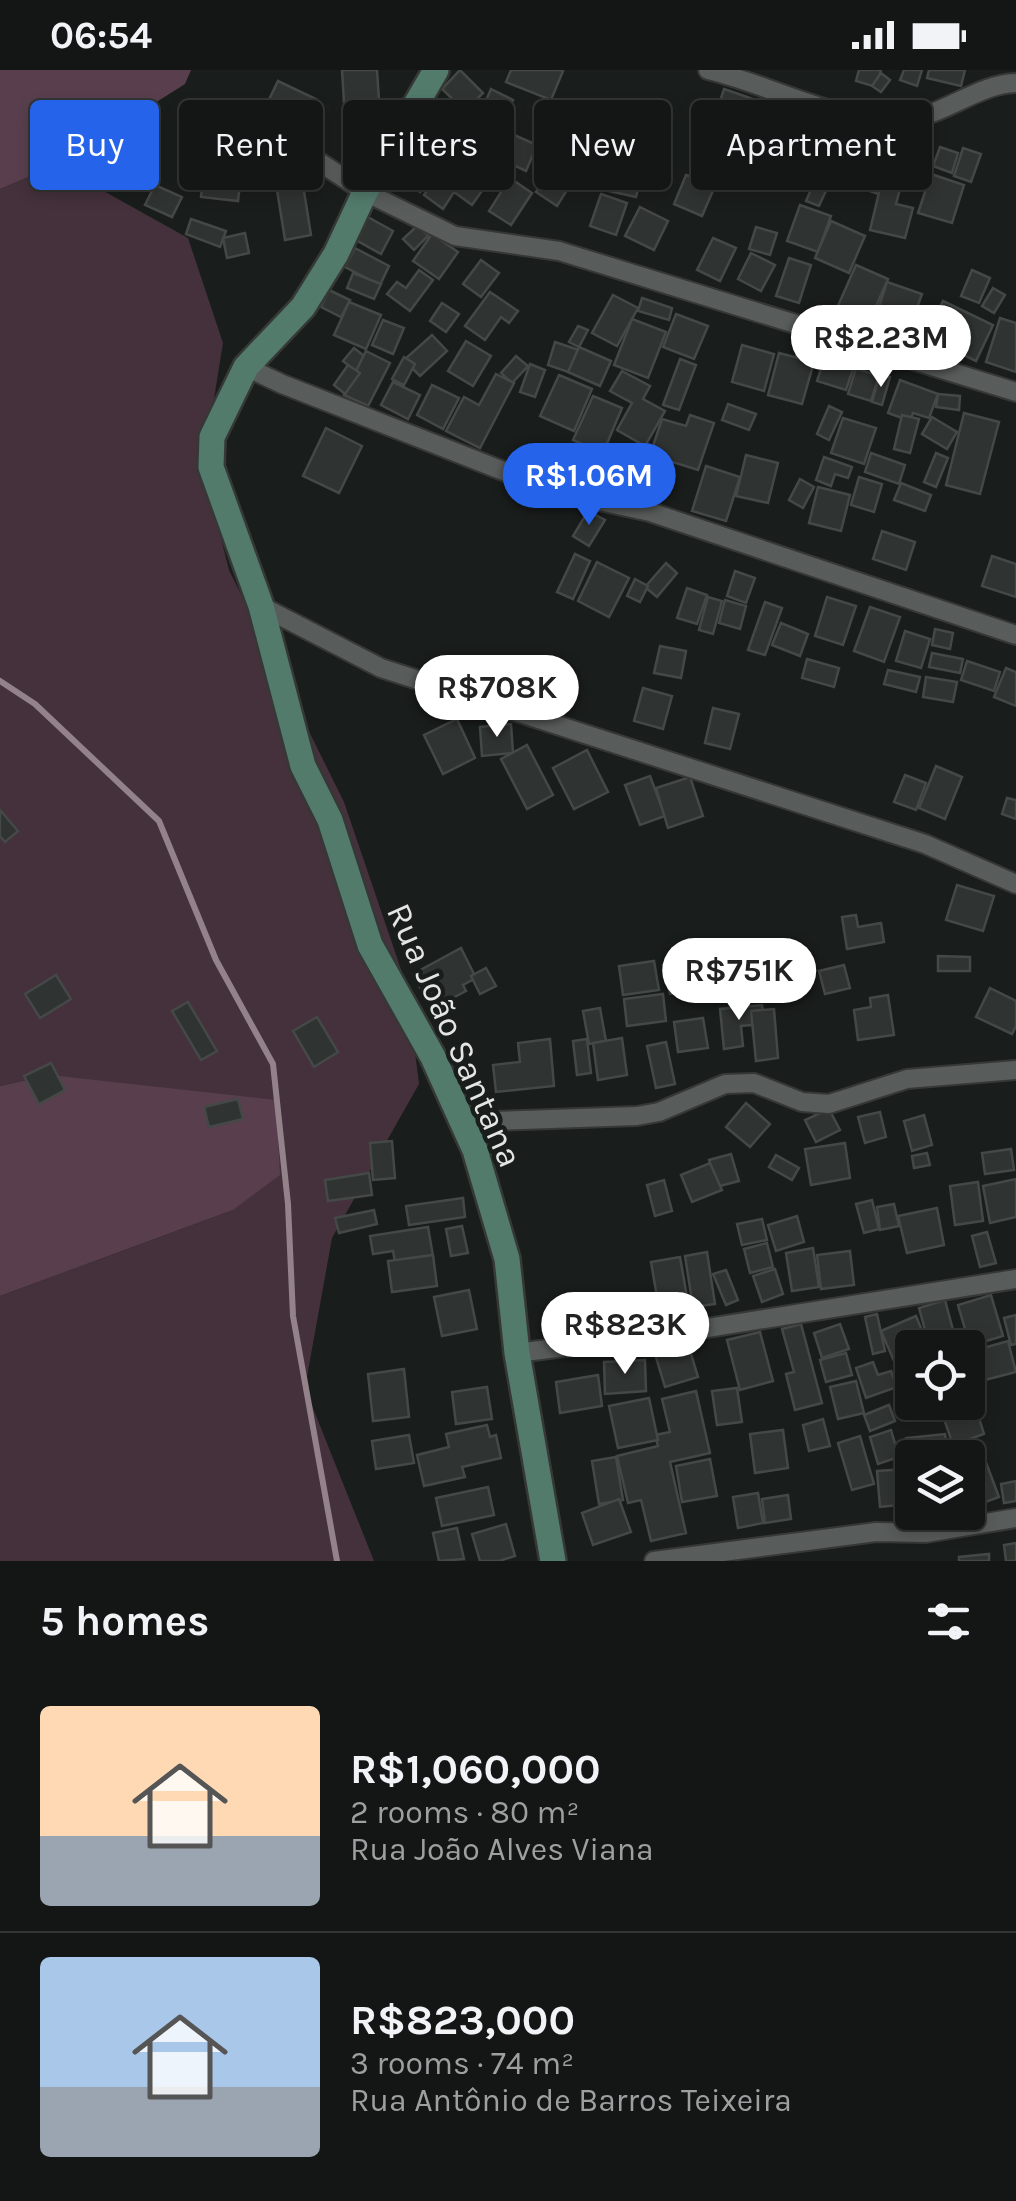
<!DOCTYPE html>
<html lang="en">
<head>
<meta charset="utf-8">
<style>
  :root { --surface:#131614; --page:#202322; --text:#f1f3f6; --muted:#9d9fa0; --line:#323534; --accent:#2563eb }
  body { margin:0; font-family:Karla,sans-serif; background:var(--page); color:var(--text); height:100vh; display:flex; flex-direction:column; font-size:38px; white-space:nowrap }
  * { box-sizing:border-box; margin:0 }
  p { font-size:32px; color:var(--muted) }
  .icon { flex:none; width:55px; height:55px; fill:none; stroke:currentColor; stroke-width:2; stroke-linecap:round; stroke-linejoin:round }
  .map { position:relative; height:1491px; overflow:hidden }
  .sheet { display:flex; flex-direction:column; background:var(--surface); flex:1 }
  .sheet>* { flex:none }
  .top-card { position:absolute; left:30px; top:30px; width:958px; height:90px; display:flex; gap:20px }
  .fabs { position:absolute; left:895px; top:1260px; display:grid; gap:20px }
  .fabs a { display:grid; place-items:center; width:90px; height:90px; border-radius:10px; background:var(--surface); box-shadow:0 5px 15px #0003,0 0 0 2px var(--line); font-size:50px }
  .price { position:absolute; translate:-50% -85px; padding:0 22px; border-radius:35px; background:#fff; color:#222; font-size:32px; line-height:65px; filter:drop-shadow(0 2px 5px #0008) }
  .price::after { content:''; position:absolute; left:50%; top:60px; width:30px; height:22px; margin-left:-15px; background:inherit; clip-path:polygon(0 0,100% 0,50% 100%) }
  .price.current { background:var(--accent); color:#fff }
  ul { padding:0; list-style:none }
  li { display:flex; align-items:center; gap:30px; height:250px; padding:0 40px }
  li+li { border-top:2px solid var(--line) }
  li span { display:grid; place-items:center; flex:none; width:280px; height:200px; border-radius:10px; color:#555 }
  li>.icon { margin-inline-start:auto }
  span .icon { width:120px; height:120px; fill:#fffc; stroke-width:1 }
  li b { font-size:42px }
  h2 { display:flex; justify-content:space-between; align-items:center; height:120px; padding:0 40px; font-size:42px }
  .tag { padding:0 35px; border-radius:10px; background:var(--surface); box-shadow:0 5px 15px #0003,0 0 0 2px var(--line); font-size:35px; line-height:90px }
  .tag.current { background:var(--accent); color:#fff }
  .status { display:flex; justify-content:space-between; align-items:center; height:70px; padding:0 50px; background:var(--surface); direction:ltr }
  .status svg { height:28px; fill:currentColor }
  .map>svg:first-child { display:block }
</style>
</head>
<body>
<div class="status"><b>06:54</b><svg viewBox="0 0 49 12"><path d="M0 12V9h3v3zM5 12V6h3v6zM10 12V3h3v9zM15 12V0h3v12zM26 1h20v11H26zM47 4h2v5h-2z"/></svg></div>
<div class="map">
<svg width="1016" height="1491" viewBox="0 0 1016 1491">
  <rect width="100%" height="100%" fill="#191d1b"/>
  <path fill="#44313b" d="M57,95L188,168L223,273L203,397L229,500L344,732L407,917L419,1014L332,1168L305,1318L374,1491H0V1226L233,1140L50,1005L0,1016V119Z"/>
  <g fill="#593f4d">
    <path d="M0,0H191L185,14L57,95L0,119Z"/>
    <path d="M50,1005L276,1030L280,1105L233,1140L0,1226V1016Z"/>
  </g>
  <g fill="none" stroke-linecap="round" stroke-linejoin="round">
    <path stroke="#94828b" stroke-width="6" d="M0,611L35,634L159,751L216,890L273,994L288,1134L293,1246L337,1491"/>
  </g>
  <g fill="#2f3331" stroke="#444846" stroke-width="2.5">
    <path d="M342,0H377L379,30L344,33Z"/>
    <path d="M460,0L483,23L465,41L442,19Z"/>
    <path d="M511,0H560L563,1L551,30L506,12Z"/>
    <path d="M859,0H881L876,17L856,11Z"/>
    <path d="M904,0H922L917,16L900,10Z"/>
    <path d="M929,0H965L961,16L927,8Z"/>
    <path d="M881,3L890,10L881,22L872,16Z"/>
    <path d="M278,11L316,29L302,57L264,40Z"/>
    <path d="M491,19L513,30L502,54L480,44Z"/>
    <path d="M724,19L756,30L744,67L712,56Z"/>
    <path d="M770,29L792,36L779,75L757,68Z"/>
    <path d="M454,38L481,48L471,74L444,64Z"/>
    <path d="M790,39L822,55L804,93L771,77Z"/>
    <path d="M487,51L516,66L503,89L475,74Z"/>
    <path d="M434,53L462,73L448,93L420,74Z"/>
    <path d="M633,56L661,65L656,79L629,70Z"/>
    <path d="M826,62L855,69L847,102L817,95Z"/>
    <path d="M514,65L537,75L526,101L503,90Z"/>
    <path d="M894,72L911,77L900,115L883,110Z"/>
    <path d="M413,76L439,92L420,122L395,105Z"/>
    <path d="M859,76L893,88L881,125L846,113Z"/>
    <path d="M940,77L958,83L952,103L933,96Z"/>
    <path d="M963,78L981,84L971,112L954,106Z"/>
    <path d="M206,85L243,88L238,131L201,127Z"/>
    <path d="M468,91L491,108L472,135L454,122L443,139L424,125L441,101L453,110Z"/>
    <path d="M607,91L643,99L636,127L600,119Z"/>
    <path d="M548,104L569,117L557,136L536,122Z"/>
    <path d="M931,104L964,115L952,153L918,143Z"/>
    <path d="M686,105L715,116L702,146L674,134Z"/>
    <path d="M817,106L830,112L819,136L806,131Z"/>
    <path d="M510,108L532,123L511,155L489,141Z"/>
    <path d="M881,114L900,119L896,134L913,138L905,168L870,160Z"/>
    <path d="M155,115L182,127L172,147L145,135Z"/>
    <path d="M303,115L311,165L285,170L277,120Z"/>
    <path d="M601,124L627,133L616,165L590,156Z"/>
    <path d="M800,135L831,146L818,182L787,171Z"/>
    <path d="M640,137L668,151L654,180L625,166Z"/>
    <path d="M366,146L393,161L381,184L354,169Z"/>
    <path d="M191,149L226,161L220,177L186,164Z"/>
    <path d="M831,151L865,166L849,203L815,188Z"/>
    <path d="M418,155L428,166L414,180L403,169Z"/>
    <path d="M756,157L777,163L770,185L749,179Z"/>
    <path d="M245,163L249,183L227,188L223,168Z"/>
    <path d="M432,164L458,182L439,209L413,191Z"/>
    <path d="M713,168L736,178L720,211L697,200Z"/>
    <path d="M355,178L389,196L380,215L345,197Z"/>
    <path d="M751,183L775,195L761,221L738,209Z"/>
    <path d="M789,188L811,195L799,233L776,226Z"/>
    <path d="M481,190L499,203L481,227L463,214Z"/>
    <path d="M856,195L888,209L869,252L837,238Z"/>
    <path d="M419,200L433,210L410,241L387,224L397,212L406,218Z"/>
    <path d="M972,200L990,208L979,233L961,226Z"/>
    <path d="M353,203L381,214L374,229L347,218Z"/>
    <path d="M887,212L922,224L909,260L875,249Z"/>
    <path d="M993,218L1005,225L994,243L982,236Z"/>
    <path d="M329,220L350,230L341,247L321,237Z"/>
    <path d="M490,222L518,241L509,253L501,247L485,270L465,256Z"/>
    <path d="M613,225L638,238L617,276L592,263Z"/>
    <path d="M642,228L672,238L669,250L638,241Z"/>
    <path d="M943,231L993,255L976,291L926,267Z"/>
    <path d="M349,232L381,245L366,279L334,265Z"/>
    <path d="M442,233L459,244L446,262L430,251Z"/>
    <path d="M676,244L708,256L694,289L663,277Z"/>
    <path d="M1000,248L1016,253V302L986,292Z"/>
    <path d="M632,249L666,262L648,308L614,295Z"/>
    <path d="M383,250L404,258L393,284L372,275Z"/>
    <path d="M578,256L588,260L579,277L569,272Z"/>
    <path d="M432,265L447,281L420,306L404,290Z"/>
    <path d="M797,269L813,270L812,289L796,288Z"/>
    <path d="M466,271L491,286L473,316L448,301Z"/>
    <path d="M555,272L579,280L571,303L548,295Z"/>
    <path d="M742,275L774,284L764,321L732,312Z"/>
    <path d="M579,277L611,291L600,316L568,302Z"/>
    <path d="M354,278L369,290L358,303L343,291Z"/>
    <path d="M366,281L390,293L368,336L344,325Z"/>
    <path d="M779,283L814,292L802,334L768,325Z"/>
    <path d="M516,286L528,296L512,313L501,303Z"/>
    <path d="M404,287L415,294L404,315L392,309Z"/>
    <path d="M825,287L854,296L846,320L817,311Z"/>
    <path d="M680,289L696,295L679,340L663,335Z"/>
    <path d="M530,294L545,300L535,327L520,322Z"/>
    <path d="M348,295L360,303L345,324L334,315Z"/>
    <path d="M856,298L879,306L871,331L848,324Z"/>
    <path d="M622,301L650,316L643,329L665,341L645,376L617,360L632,333L610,321Z"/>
    <path d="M496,304L514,313L480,378L446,361L464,327L479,335Z"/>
    <path d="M880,304L890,307L882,335L872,332Z"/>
    <path d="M559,305L592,319L574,361L540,346Z"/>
    <path d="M900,310L938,324L929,348L913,343L910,351L888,343Z"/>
    <path d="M393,312L420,325L408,349L381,335Z"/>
    <path d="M432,315L459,328L443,359L417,345Z"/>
    <path d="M938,324L960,326L959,340L936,337Z"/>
    <path d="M593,326L622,338L603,383L573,370Z"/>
    <path d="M728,334L756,344L749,360L722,350Z"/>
    <path d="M829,336L842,342L829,370L817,364Z"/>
    <path d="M964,343L999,352L980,424L946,415Z"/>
    <path d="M690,345L714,353L698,400L650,385L662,349L686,356Z"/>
    <path d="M902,345L919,349L910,383L894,379Z"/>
    <path d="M932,347L957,362L947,379L922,364Z"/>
    <path d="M843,348L876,358L864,394L831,383Z"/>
    <path d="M326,358L362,376L339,423L303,406Z"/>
    <path d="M871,383L905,395L899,414L865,402Z"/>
    <path d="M936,383L948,388L936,417L924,412Z"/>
    <path d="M746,385L778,393L768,433L736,426Z"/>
    <path d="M824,387L852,397L848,408L835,404L831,416L816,410Z"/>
    <path d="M706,396L740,407L726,451L692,441Z"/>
    <path d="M610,397L625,398L624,414L609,413Z"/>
    <path d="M859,407L882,414L874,442L851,435Z"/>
    <path d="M800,409L814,417L803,438L789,430Z"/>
    <path d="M901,413L931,425L925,441L894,430Z"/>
    <path d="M818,417L850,425L841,461L809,453Z"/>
    <path d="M588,441L605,450L589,476L573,466Z"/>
    <path d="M882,461L915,472L906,500L873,489Z"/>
    <path d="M575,484L590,491L573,529L557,522Z"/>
    <path d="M992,486L1016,494V527L982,516Z"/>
    <path d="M597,492L629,508L609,547L578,531Z"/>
    <path d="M666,493L677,503L657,527L645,517Z"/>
    <path d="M735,501L755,508L746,533L727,526Z"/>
    <path d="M635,509L648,516L640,532L627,526Z"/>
    <path d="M687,518L707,525L697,554L677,548Z"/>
    <path d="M708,527L722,531L713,564L699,560Z"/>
    <path d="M827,527L856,536L843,575L815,566Z"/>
    <path d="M725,530L746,536L740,559L719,553Z"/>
    <path d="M765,532L782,538L765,585L748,580Z"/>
    <path d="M870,537L900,547L884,592L854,581Z"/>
    <path d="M781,553L808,564L800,586L772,575Z"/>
    <path d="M935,559L953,563L950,579L932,575Z"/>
    <path d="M905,561L930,569L921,598L896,591Z"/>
    <path d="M660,576L686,581L681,608L654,603Z"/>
    <path d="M932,583L963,589L960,603L929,597Z"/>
    <path d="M807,589L839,598L834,617L802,608Z"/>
    <path d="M967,591L1000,602L994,621L961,610Z"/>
    <path d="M1006,598L1016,602V636L994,627Z"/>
    <path d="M888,600L920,607L916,622L884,614Z"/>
    <path d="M926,607L957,612L953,632L923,627Z"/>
    <path d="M643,618L672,626L663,659L634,651Z"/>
    <path d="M713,638L739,644L730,679L705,673Z"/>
    <path d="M457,649L475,688L443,704L424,665Z"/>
    <path d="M511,654L513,683L482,686L480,657Z"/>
    <path d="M527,675L553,725L527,739L501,689Z"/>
    <path d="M587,680L608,722L574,739L553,698Z"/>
    <path d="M936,696L962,707L945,749L919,738Z"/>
    <path d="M905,705L926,713L916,740L894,732Z"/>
    <path d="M650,706L665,746L640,755L625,715Z"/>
    <path d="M690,707L703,746L668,758L656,718Z"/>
    <path d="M1007,728L1016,730V749L1002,744Z"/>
    <path d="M0,740L18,761L5,772L0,766Z"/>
    <path d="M957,815L994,826L983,861L946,850Z"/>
    <path d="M856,845L858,857L881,853L884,872L847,879L842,847Z"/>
    <path d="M461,878L476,908L463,915L466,921L431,939L413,904Z"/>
    <path d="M765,883L771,908L744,915L737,891Z"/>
    <path d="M938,886L970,887V901H938Z"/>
    <path d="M687,888L695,917L670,924L663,895Z"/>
    <path d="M654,891L659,920L623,925L619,896Z"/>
    <path d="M844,895L850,918L825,924L819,901Z"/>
    <path d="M486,898L496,916L480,924L471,906Z"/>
    <path d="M56,905L71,929L40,948L25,924Z"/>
    <path d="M990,918L1016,931V956L1012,964L976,947Z"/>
    <path d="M663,924L666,951L627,956L624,929Z"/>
    <path d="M888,925L894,965L858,970L854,940L871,937L870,928Z"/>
    <path d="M188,932L217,981L201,990L172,941Z"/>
    <path d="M762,935L764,954L741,956L743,976L724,979L720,939Z"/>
    <path d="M600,938L606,971L589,974L583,941Z"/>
    <path d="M774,939L778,988L756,991L751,941Z"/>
    <path d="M317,947L338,982L314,997L293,961Z"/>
    <path d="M703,948L708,978L678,982L674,952Z"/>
    <path d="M622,968L627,1005L598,1010L593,973Z"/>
    <path d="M550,969L554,1016L496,1022L493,995L520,992L518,973Z"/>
    <path d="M587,969L591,1003L577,1005L573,971Z"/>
    <path d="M666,972L675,1014L656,1018L647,976Z"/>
    <path d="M51,993L65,1020L39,1034L24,1006Z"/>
    <path d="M238,1029L243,1049L209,1057L204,1037Z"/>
    <path d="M746,1033L770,1054L750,1077L726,1057Z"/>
    <path d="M829,1039L840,1060L816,1072L805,1050Z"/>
    <path d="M880,1042L886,1067L865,1073L858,1047Z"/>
    <path d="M924,1045L932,1075L912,1081L904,1051Z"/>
    <path d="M392,1071L395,1108L373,1110L370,1073Z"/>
    <path d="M845,1073L850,1108L811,1115L805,1079Z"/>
    <path d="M1011,1079L1014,1100L985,1104L982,1083Z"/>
    <path d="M927,1083L930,1095L914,1098L912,1086Z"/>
    <path d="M731,1084L739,1111L716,1117L709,1090Z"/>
    <path d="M776,1085L799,1098L792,1110L769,1097Z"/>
    <path d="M710,1093L722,1120L692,1132L681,1105Z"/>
    <path d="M369,1103L372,1125L328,1131L325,1110Z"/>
    <path d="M1016,1109V1147L990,1153L983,1116Z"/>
    <path d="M664,1110L672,1141L655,1146L647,1115Z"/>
    <path d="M978,1112L983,1151L955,1155L950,1116Z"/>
    <path d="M463,1128L465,1147L409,1155L406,1136Z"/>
    <path d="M872,1130L879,1159L864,1163L856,1134Z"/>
    <path d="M894,1134L899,1156L880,1160L877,1137Z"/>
    <path d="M937,1138L944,1175L907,1183L898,1146Z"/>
    <path d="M374,1140L377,1154L339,1163L335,1148Z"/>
    <path d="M797,1146L804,1172L776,1181L768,1155Z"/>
    <path d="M762,1149L767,1170L742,1175L737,1154Z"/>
    <path d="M462,1156L468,1183L451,1186L446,1159Z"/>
    <path d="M428,1157L433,1186L395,1192L393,1181L373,1184L370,1166Z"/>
    <path d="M987,1162L996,1193L980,1197L972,1166Z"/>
    <path d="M767,1173L773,1197L750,1203L744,1179Z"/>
    <path d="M813,1178L819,1217L792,1221L786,1183Z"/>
    <path d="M850,1181L854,1215L821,1219L817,1185Z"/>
    <path d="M707,1182L715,1234L693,1237L685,1186Z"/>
    <path d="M433,1185L437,1216L392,1222L388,1191Z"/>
    <path d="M680,1187L687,1227L658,1233L651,1192Z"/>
    <path d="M775,1199L783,1224L762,1232L753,1206Z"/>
    <path d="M726,1200L738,1230L726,1235L713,1204Z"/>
    <path d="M469,1220L477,1259L442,1266L434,1227Z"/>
    <path d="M991,1225L1003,1266L970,1276L958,1235Z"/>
    <path d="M945,1230L957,1275L930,1278L919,1238Z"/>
    <path d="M877,1244L885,1281L873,1284L865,1247Z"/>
    <path d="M1016,1245V1274L1011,1275L1004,1248Z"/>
    <path d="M916,1246L929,1278H912V1292L897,1298L881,1261Z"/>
    <path d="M801,1254L822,1333L795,1340L786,1304L794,1302L782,1259Z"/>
    <path d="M840,1254L849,1279L822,1288L814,1263Z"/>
    <path d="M760,1262L773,1311L740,1320L727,1270Z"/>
    <path d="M1008,1271L1016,1302L985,1310L976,1280Z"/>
    <path d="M688,1274L698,1307L665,1317L655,1284Z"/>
    <path d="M846,1283L852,1305L826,1312L820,1290Z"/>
    <path d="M645,1290L646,1321L605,1324L604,1292Z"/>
    <path d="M873,1292L878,1305L891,1301L897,1317L866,1328L856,1298Z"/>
    <path d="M404,1299L409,1347L373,1351L368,1304Z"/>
    <path d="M598,1305L602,1336L560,1343L556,1312Z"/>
    <path d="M856,1311L864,1343L838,1349L830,1317Z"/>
    <path d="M487,1317L492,1349L456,1354L452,1322Z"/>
    <path d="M737,1318L742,1352L717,1355L712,1321Z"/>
    <path d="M696,1321L710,1383L670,1392L686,1463L651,1471L641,1430L628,1433L617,1386L658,1376L655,1365L670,1362L662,1329Z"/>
    <path d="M649,1328L658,1370L618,1378L609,1336Z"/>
    <path d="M889,1335L895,1351L870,1361L864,1345Z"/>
    <path d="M975,1335L984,1364L953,1375L943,1346Z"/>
    <path d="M823,1349L830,1376L809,1381L803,1355Z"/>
    <path d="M487,1355L490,1367L496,1365L501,1388L462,1397L465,1407L424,1416L417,1385L449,1377L446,1364Z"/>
    <path d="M783,1360L788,1398L755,1403L750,1364Z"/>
    <path d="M891,1360L899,1387L878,1394L870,1367Z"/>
    <path d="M945,1364L948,1388H912V1403H910L906,1368Z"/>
    <path d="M409,1365L414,1393L376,1399L372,1371Z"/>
    <path d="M860,1366L874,1414L852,1420L838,1373Z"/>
    <path d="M616,1387L623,1430L599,1434L592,1391Z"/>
    <path d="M984,1387L999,1427L972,1437L968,1426V1393Z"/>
    <path d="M710,1389L717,1426L682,1432L676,1396Z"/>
    <path d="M907,1399L910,1434L880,1437L877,1401Z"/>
    <path d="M1016,1411V1431L1004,1433L1001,1414Z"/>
    <path d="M488,1417L494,1445L442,1456L436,1428Z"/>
    <path d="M758,1423L763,1453L738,1458L733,1427Z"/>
    <path d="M788,1425L791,1449L765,1453L762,1429Z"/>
    <path d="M619,1429L631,1462L593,1475L582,1443Z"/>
    <path d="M506,1454L515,1486L499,1491H480L472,1464Z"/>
    <path d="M457,1458L464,1489L439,1491L433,1463Z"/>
    <path d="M1016,1473V1491H1006L1004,1475Z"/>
    <path d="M989,1484V1491H959V1487Z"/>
  </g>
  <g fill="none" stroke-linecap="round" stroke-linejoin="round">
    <g stroke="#363837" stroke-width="22">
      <g id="street">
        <path d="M708,0C774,15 845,59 913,48C949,42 979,14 1016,13"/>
        <path d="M193,45L301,80L365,122L455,166L559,181L1016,322"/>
        <path d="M246,297L282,314L554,421L650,442L1016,565"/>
        <path d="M261,536L381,598L925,774L1016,814"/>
        <path d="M464,1052L637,1046L659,1042L725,1014L754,1013L802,1032L829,1034L907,1009L1016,1000"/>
        <path d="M517,1283L682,1262L1016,1209"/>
        <path d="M654,1491L876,1462L926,1463L1016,1448"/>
      </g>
    </g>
    <g stroke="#363837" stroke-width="30">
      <path id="secondary" d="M436,0L365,122L336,184L303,237L246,297L212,367L211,397L261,536L303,696L330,750L370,875L433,987L475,1080L507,1189L517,1283L553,1491"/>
    </g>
    <use href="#street" stroke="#585c5a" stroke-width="18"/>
    <use href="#secondary" stroke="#527b6c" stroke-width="25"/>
  </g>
  <g text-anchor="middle" stroke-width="9" stroke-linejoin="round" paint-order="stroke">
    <g font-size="35" fill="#e3e6e4" stroke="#191d1b">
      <text transform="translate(455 965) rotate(66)" y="12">Rua João Santana</text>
    </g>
  </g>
</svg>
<div class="fabs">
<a><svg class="icon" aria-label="locate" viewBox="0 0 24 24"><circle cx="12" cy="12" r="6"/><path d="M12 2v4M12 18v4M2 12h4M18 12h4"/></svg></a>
<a><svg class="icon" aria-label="layers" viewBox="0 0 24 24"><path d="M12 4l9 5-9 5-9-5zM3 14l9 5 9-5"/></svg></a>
</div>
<b class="price" style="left:881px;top:320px">R$2.23M</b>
<b class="price current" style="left:589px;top:458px">R$1.06M</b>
<b class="price" style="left:497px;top:670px">R$708K</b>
<b class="price" style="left:739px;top:953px">R$751K</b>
<b class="price" style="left:625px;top:1307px">R$823K</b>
<div class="top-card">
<a class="tag current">Buy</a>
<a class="tag">Rent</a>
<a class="tag">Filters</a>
<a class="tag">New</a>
<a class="tag">Apartment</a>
</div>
</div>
<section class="sheet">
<h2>5 homes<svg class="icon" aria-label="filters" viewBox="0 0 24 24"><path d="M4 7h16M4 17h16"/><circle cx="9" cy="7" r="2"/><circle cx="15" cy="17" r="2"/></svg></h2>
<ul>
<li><span style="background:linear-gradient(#ffd9b3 65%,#9aa5b1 0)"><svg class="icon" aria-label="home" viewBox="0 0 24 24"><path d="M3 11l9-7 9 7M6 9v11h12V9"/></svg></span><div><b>R$1,060,000</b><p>2 rooms · 80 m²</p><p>Rua João Alves Viana</p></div></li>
<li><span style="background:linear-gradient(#a9c7e8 65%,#9aa5b1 0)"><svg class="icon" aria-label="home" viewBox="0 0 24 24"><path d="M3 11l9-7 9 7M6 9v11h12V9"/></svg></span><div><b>R$823,000</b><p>3 rooms · 74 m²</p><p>Rua Antônio de Barros Teixeira</p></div></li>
</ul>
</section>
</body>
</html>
